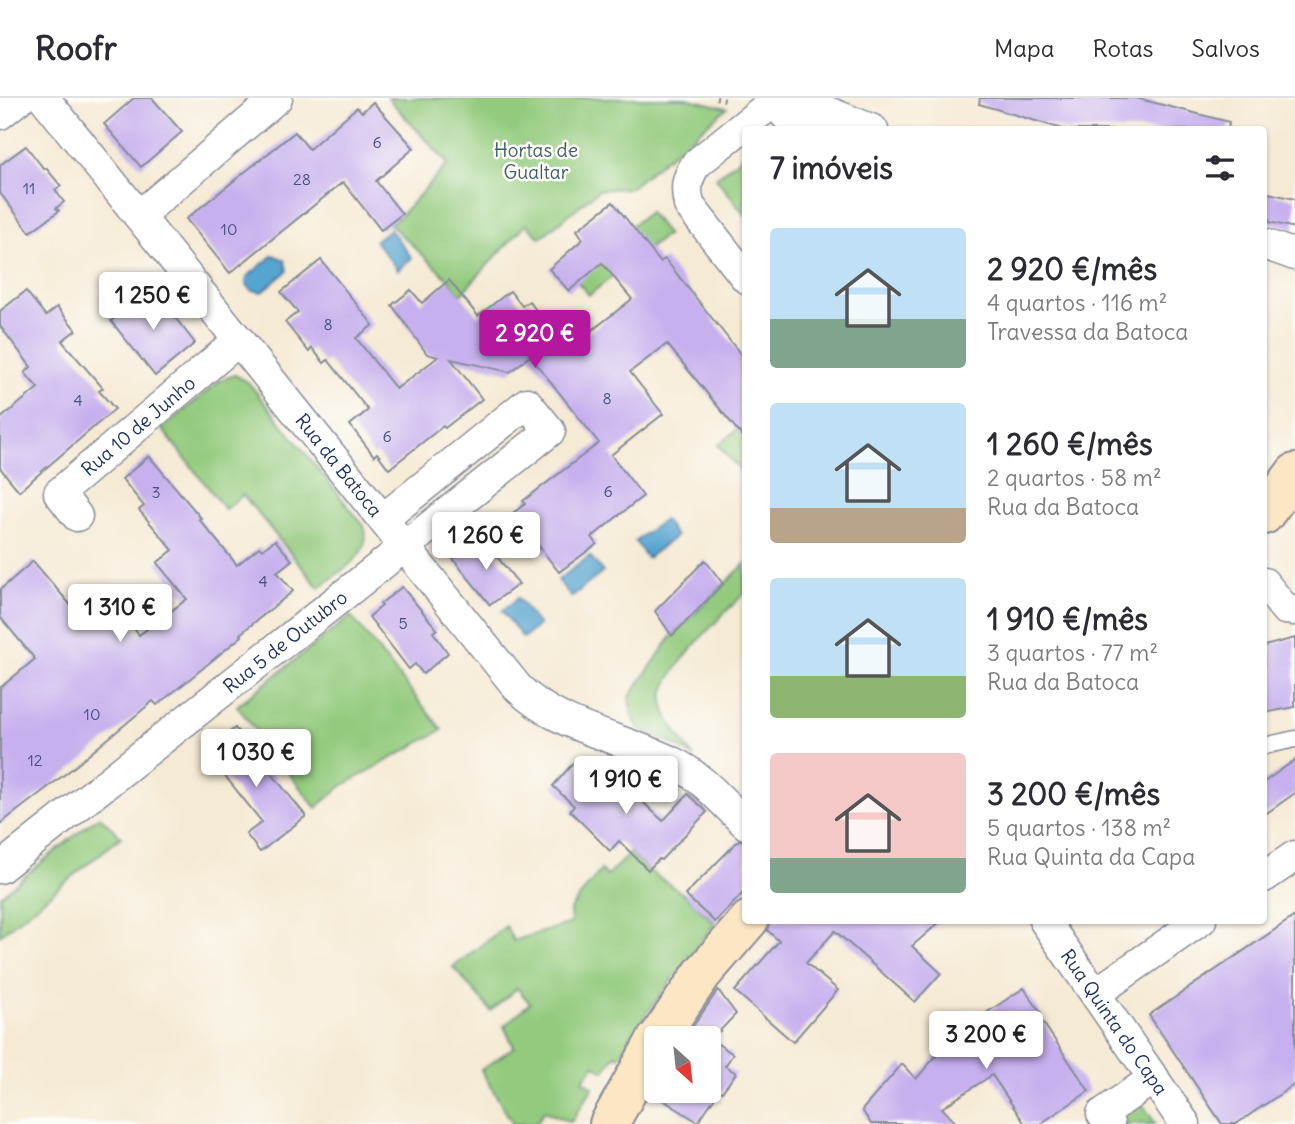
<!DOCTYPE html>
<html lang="pt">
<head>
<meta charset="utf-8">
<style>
  :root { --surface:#fff; --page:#f2f2f3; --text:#2b2b33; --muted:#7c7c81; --line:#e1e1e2; --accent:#b5179e }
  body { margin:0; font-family:Delius,sans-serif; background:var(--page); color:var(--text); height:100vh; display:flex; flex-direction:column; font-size:26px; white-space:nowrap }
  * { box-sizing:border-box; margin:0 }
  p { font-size:23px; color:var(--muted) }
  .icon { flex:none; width:38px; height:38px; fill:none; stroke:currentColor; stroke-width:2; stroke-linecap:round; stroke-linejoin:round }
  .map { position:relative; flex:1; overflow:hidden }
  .side { position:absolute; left:742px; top:28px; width:525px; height:798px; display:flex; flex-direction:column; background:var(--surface); border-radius:7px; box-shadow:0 2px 5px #0004 }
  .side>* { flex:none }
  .needle { width:46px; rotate:153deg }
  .controls { position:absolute; left:644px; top:928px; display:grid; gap:14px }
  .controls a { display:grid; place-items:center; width:77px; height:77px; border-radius:7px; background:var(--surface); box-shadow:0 2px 5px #0004; font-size:35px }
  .price { position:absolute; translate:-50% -60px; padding:0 16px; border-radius:7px; background:#fff; color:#222; font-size:23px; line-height:46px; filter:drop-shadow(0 2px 4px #0008) }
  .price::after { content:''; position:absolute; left:50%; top:42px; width:21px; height:16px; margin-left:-10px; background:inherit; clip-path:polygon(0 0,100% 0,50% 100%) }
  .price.current { background:var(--accent); color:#fff }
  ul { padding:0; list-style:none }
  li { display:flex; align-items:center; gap:21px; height:175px; padding:0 28px }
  li span { display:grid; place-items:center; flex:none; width:196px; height:140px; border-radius:7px; color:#555 }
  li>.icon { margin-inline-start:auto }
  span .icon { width:84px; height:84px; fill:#fffc; stroke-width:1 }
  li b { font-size:30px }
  h2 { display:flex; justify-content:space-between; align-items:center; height:84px; padding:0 28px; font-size:30px }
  header { display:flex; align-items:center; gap:42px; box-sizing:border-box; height:98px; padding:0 35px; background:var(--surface); border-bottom:2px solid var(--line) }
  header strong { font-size:33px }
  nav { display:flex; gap:38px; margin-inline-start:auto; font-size:24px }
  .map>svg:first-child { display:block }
</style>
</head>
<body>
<header>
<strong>Roofr</strong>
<nav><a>Mapa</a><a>Rotas</a><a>Salvos</a></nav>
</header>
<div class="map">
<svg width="1295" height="1026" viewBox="0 0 1295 1026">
  <rect width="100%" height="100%" fill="#fdfcf7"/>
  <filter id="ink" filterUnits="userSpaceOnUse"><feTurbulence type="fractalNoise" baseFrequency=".0143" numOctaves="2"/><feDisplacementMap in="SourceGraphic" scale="14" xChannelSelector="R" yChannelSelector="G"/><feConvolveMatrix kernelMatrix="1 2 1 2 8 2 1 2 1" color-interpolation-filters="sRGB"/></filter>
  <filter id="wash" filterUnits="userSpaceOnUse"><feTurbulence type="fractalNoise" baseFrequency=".00686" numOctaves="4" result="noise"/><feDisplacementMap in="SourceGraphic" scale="28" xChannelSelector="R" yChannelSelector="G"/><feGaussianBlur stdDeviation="1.57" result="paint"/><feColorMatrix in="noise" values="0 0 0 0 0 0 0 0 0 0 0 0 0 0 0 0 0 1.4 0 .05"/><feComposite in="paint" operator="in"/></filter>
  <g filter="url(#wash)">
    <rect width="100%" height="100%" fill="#f5ead4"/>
    <g fill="#93ca7d" stroke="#577c6e" stroke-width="2">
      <path d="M388,0H686L727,10L630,90L599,92L540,140L526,126L460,197L449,182L390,126L402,116L448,66Z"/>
      <path d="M745,56V117L716,80Z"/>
      <path d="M649,114L667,136L589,197L570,176Z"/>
      <path d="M235,277L248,284L364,428C374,457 338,474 319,490L243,397L225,411L162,331L221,282Z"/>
      <path d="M745,325V378L718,347Z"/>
      <path d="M745,466V495C724,515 662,574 663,601C664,622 683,643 694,659L668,643L639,631L632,618L629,600L672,538Z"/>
      <path d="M351,518L442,632L342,688L316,710L237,608Z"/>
      <path d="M99,718L121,739L0,837V798Z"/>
      <path d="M642,743L633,757L648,772L685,797L715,825L646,916L619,959L615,957L604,973L594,967L583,982L593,989L571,1024L544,1013L536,1026H513L481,972L514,949L504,928L530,905L517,890L491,913L453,869L506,828L513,843L571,825L570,811L601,772L607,778Z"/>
      <path d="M1140,1003L1156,1026H1125L1119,1017Z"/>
    </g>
    <g fill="#57a4d0" stroke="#396a97" stroke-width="2">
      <path d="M390,131L412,160L398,172L375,143Z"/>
      <path d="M273,157L285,162L287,173L262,194L251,192L246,185L247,179Z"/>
      <path d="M664,422L676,438L647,460L635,443Z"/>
      <path d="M590,458L603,474L571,499L558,482Z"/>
      <path d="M518,500L539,527L523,540L502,513Z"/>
    </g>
    <g id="blocks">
      <g fill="#c6b0ee">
        <path d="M134,0H152L182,34L141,69L104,26Z"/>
        <path d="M980,0H1136L1229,24L1228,32H1066L979,6Z"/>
        <path d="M373,4L414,50L376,83L402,116L381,132L343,84L230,175L186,121L295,34L309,51L357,9L362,14Z"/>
        <path d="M26,48L44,71L46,70L61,88L55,92L64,104L56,110L59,113L30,134L0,95V67Z"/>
        <path d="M1264,94L1295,101V130L1269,124Z"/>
        <path d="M613,104L660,164L665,161L746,263V343L667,246L630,274L663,316L611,357L643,398L592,439L597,446L559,474L513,415L525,406L523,403L599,345L530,258L510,274L451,261L482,301L445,330L443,328L389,371L377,355L374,358L350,327L368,312L328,262L324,265L312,250L309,254L285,224L298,214L281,194L321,162L373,227L356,240L396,291L438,259L427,256L392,207L411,192L422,205L449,182L478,218L510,193L522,208L529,203L567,252L632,201L602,165L569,193L549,171L583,141L577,132Z"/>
        <path d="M152,190L195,245L155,278L111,223Z"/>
        <path d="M26,193L46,218L57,209L76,232L62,243L103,290L99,293L115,311L19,393L0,370V321L38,290L25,275L31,269L0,228V213Z"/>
        <path d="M149,358L201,420L199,421L237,467L259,449L262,452L275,442L292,462L277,474L293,493L240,536L242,538L186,584L157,607L153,603L73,670L0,726V590L35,561L0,519V492L33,463L85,524L112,502L139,537L187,501L157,465L173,452L139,412L144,408L122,381Z"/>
        <path d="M482,440L519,486L490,507L453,461Z"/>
        <path d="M705,462L723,486L672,538L655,513Z"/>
        <path d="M402,489L437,531L433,534L448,555L423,576L415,566L409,571L369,519L382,508L380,506Z"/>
        <path d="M1295,540V609L1264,615V548Z"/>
        <path d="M235,630L306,718L260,754L246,736L262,724L205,653Z"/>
        <path d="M1295,662V695L1264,717V684Z"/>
        <path d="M574,664L602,690L614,677L663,723L688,696L707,714L661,762L659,761L648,772L619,743L610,753L570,713L574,708L553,688Z"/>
        <path d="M739,742L746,743V792L715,824L685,797Z"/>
        <path d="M1295,818V986L1236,1026H1222L1149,917Z"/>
        <path d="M770,822H942L912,848L941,875L915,904L835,833L806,865L838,892L793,944L735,893L779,843L767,832Z"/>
        <path d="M1024,890L1041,915L1038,917L1089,993L1040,1026H1025L992,977L942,1010L957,1026H871L862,1012L902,966L916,981L956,935Z"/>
        <path d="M718,892L736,916L713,940H709L733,956L725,968L736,975L722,994L719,993L698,1024L652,995L653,992H709V940H685Z"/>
      </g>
    </g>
  </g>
  <g filter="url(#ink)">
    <use href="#blocks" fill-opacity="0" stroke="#888c99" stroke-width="2"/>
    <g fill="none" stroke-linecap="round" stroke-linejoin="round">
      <g stroke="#888c99" stroke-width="19">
        <path id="service" d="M1264,648L1295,641"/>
      </g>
      <g stroke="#888c99" stroke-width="33">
        <g id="minor">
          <path id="s1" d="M44,0L518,590C560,631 621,639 672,664C701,677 723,705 746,726"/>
          <path d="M773,0C790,25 791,26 822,32"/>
          <path d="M775,2L803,4L873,32"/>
          <path d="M0,16L20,0"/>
          <path d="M139,118L277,0"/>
          <path d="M1264,146L1295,157"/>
          <path d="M746,180L689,107C685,89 687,80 696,66L778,0"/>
          <path id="s2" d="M77,418L59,395L239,242"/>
          <path d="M1264,485L1285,511L1295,512"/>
          <path id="s3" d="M0,770L550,333L527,305L383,421"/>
          <path d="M1264,779L1295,758"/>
          <path id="s4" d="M1044,822L1185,1026"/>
          <path d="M1096,895L1201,822"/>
          <path d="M1109,1026L1102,1016L1154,980"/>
        </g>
      </g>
      <g stroke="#888c99" stroke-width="42">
        <g id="secondary">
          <path d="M1264,417L1295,375"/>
          <path d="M658,940L702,876L749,822"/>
          <path d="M609,1026L656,942"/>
        </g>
      </g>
      <path stroke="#888c99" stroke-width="4.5" stroke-dasharray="2 5" stroke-linecap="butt" d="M716,0L729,3"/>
      <use href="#service" stroke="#fff" stroke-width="16"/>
      <use href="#minor" stroke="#fff" stroke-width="30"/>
      <use href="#secondary" stroke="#fce6c4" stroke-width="38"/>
    </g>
  </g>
  <g text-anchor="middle" stroke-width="5" stroke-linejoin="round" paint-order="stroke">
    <g font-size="16" fill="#464f82">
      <text x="377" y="50">6</text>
      <text x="302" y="87">28</text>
      <text x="29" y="96">11</text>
      <text x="229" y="137">10</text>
      <text x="328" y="232">8</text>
      <text x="607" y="306">8</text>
      <text x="78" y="308">4</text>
      <text x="387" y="344">6</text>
      <text x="608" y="399">6</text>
      <text x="156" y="400">3</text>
      <text x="263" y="489">4</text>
      <text x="403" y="531">5</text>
      <text x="92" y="622">10</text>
      <text x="35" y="668">12</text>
    </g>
    <g font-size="19" fill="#3f5e67" stroke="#fdfcf7">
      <text x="536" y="59">Hortas de<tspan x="536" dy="22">Gualtar</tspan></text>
    </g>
    <g font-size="19" fill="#1b2f5e" stroke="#fdfcf7">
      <text dy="7" stroke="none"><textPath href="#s2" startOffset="133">Rua 10 de Junho</textPath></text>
      <text dy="7" stroke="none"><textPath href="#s1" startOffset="471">Rua da Batoca</textPath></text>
      <text dy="7" stroke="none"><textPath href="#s3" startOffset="364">Rua 5 de Outubro</textPath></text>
      <text dy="7" stroke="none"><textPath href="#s4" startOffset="124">Rua Quinta do Capa</textPath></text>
    </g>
  </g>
</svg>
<div class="controls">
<a><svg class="needle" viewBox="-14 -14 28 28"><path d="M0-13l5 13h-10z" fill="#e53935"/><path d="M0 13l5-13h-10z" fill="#7c7c81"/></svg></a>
</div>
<b class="price" style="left:153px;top:234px">1 250 €</b>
<b class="price current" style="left:535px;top:272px">2 920 €</b>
<b class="price" style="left:486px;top:474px">1 260 €</b>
<b class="price" style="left:120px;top:546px">1 310 €</b>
<b class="price" style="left:256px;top:691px">1 030 €</b>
<b class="price" style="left:626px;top:718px">1 910 €</b>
<b class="price" style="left:986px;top:973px">3 200 €</b>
<section class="side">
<h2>7 imóveis<svg class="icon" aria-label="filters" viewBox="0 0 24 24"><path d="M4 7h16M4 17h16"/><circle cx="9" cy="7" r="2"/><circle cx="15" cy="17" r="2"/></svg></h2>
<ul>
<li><span style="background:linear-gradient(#bfe0f5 65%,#7fa58c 0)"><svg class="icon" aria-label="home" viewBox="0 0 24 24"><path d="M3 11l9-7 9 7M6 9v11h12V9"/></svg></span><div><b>2 920 €/mês</b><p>4 quartos · 116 m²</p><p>Travessa da Batoca</p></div></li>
<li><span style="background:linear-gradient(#bfe0f5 75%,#b9a48a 0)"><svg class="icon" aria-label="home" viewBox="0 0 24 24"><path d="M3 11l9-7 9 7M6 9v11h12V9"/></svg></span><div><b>1 260 €/mês</b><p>2 quartos · 58 m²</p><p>Rua da Batoca</p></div></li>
<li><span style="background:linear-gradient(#bfe0f5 70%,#8fb573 0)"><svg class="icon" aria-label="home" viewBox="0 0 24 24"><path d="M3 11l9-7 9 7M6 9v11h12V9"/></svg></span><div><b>1 910 €/mês</b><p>3 quartos · 77 m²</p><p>Rua da Batoca</p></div></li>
<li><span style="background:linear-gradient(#f6c9c9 75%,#7fa58c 0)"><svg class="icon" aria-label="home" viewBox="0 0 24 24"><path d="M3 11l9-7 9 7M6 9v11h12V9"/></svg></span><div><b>3 200 €/mês</b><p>5 quartos · 138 m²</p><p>Rua Quinta da Capa</p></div></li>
</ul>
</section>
</div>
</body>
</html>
